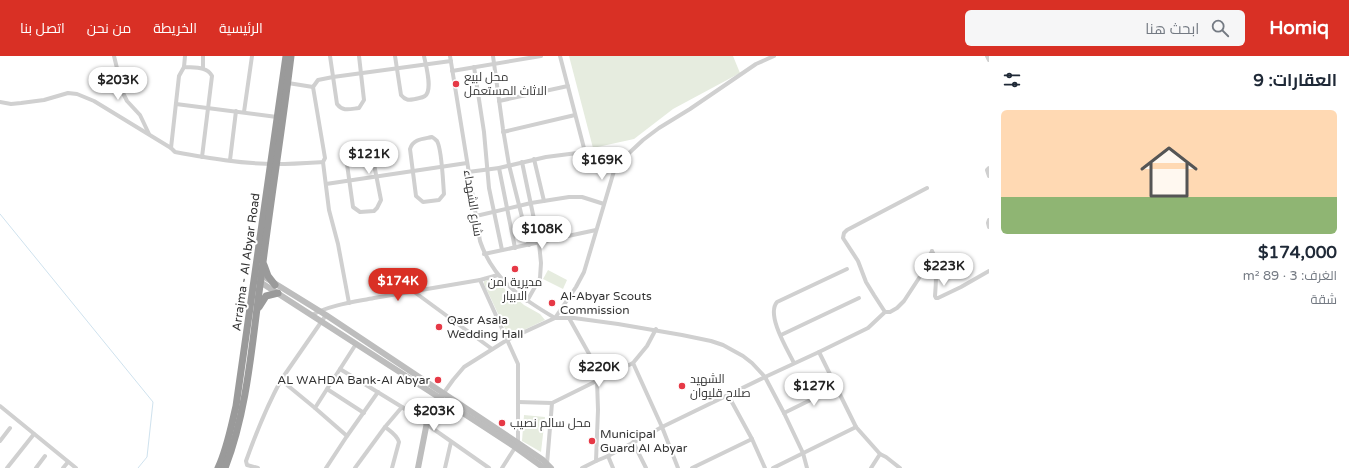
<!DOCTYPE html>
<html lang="ar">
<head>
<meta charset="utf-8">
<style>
  :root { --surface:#fff; --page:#f6f6f7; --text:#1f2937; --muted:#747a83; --line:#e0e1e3; --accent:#d93025 }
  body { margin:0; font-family:"Varela Round",Cairo,sans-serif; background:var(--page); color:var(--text); direction:rtl; height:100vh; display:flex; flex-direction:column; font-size:15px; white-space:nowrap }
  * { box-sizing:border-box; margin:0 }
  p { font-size:13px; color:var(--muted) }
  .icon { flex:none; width:22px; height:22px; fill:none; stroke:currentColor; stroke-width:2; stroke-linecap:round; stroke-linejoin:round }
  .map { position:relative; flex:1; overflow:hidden; direction:ltr }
  .drawer { display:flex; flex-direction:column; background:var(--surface); width:360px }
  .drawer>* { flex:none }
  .price { position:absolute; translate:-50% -34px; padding:0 9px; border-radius:14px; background:#fff; color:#222; font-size:13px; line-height:26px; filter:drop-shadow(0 1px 2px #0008) }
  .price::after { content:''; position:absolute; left:50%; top:24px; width:12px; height:9px; margin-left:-6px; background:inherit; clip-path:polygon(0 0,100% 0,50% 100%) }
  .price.active { background:var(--accent); color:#fff }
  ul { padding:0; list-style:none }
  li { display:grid; align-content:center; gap:8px; height:212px; padding:0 12px }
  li+li { border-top:1px solid var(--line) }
  li span { display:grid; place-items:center; height:124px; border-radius:6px; color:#555 }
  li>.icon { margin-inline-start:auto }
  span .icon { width:72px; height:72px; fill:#fffc; stroke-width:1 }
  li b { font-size:17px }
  h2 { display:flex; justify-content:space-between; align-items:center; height:48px; padding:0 12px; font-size:17px }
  header { display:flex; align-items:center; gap:24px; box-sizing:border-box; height:56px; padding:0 20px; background:var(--accent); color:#fff }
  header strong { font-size:19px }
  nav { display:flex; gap:22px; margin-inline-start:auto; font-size:14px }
  .search { width:280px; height:36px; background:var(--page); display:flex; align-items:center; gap:10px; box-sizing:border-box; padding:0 14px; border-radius:6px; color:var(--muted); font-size:15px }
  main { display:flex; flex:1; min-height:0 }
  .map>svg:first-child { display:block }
</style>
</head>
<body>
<header>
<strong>Homiq</strong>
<div class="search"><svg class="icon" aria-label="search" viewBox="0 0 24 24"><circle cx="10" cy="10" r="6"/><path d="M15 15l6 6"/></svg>ابحث هنا</div>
<nav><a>الرئيسية</a><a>الخريطة</a><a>من نحن</a><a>اتصل بنا</a></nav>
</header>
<main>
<section class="drawer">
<h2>العقارات: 9<svg class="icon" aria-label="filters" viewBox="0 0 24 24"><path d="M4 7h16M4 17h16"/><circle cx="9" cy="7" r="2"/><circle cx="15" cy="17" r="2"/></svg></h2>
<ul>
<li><span style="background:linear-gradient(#ffd9b3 70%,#8fb573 0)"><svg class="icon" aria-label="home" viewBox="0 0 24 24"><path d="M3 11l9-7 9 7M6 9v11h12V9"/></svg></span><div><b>$174,000</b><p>الغرف: 3 · 89 m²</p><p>شقة</p></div></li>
</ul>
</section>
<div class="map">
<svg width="989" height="412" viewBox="0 0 989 412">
  <rect width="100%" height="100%" fill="#fff"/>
  <g fill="#e6ecdf">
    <path d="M569,0H733L740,17L673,53L634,83L593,92Z"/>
    <path d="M548,214L567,224L563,233L543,223Z"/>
    <path d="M493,223L524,249L540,258L545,264L509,281L484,228V225Z"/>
    <path d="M524,359L545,361L541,396L522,385Z"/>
  </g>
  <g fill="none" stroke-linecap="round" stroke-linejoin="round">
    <path stroke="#cfe2ee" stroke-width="1" d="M0,158L153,346L147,401L138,412"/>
    <g stroke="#d0d0d0" stroke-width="4">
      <path d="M114,0L123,37L127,45L140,59L149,78"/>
      <path d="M185,0L184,11L179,20L171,92L175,96C208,102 242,108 276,108C292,108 307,107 323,106L325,102L313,31"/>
      <path d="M330,0L337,48C343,56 350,53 359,52L364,44L359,0"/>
      <path d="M395,0L401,39C406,45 409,44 415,43C418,42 422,42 425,40C433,34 426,10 424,0"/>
      <path d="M450,0L480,185C493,224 521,242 555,262"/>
      <path d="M493,0L503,73L509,109L529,189"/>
      <path d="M987,0L989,4"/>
      <path d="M184,11C194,12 207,10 212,20L202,101"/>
      <path d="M474,11L484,76L489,132L502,194"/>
      <path d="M203,12V0"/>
      <path d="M452,15L541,0"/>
      <path d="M288,27L313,31L318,24L333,21L451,5"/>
      <path d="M499,45L568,30"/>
      <path d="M0,46L11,48L21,47L44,44L68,37L77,38L94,45L171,92"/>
      <path d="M176,48L277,61"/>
      <path d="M244,56L252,0"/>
      <path d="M503,76L575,59"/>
      <path d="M432,81C434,82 435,83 437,85C442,93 443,127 444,138L439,144L423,146L416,140L410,93C413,83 423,83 432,81Z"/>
      <path d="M367,93L372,98L381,144L377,152L374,155L360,156L353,151L346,101L350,96Z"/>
      <path d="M534,103L544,145"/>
      <path d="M230,104L236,55"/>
      <path d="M323,106L329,154L338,188L349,247"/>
      <path d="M522,106L539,187L541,207L540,222L527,245"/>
      <path d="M499,112L515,192"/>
      <path d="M613,112L643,84L659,72L690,53L756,8L774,0"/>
      <path d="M989,112L987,114L989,120"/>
      <path d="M468,116L499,112L546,101L585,96"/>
      <path d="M326,128L467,107"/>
      <path d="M476,160L531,147L569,141H582L604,148"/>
      <path d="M989,164L988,167L989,171"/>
      <path d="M932,195C938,205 936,228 935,240L936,242H938L961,231L989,215"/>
      <path d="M484,198L596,174"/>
      <path d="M498,219L480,224L518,308V387L502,412"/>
      <path d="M413,235L492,293"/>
      <path d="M885,256L874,239L866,226L858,205L843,182L844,177L847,174L927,132"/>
      <path d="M312,259C330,249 354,246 374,242C409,236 444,230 480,224"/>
      <path d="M555,262L576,231L584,216L614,115C611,103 595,100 585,96L560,0"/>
      <path d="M569,262L602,321"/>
      <path d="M781,279L859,242"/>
      <path d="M819,296L856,371L880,398L871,412"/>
      <path d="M633,307L662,371L678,412"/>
      <path d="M794,307C787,293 766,259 777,246L847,213"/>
      <path d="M340,313L356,288"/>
      <path d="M327,333L315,352L347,380"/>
      <path d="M443,338L453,324L464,311L507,284L555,262H574L618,268L682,279L711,285L723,289L743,300L752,307L765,321L784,357L803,397L807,412"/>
      <path d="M728,339L752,383L765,412"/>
      <path d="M518,346L552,347L633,307L647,290L656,273"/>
      <path d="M0,350L76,412"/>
      <path d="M315,352L281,324L326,259"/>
      <path d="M364,357L327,333L340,313L402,351L489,412"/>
      <path d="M784,357L837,331"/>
      <path d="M0,385L10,372"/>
      <path d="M633,386L646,412"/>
      <path d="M880,398L886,401L900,412"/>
      <path d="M608,400L613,412"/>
      <path d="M596,405L598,354L597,324"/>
      <path d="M547,408L552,347"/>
      <path d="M7,412L34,378"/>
      <path d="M36,412L45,400"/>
      <path d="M63,412L68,406"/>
      <path d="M258,412L247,409L246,405C256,377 267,350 281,324"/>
      <path d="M326,412L347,380L378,336"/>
      <path d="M355,412L385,371"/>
      <path d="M392,412L399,386C397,379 390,375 385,371L402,351"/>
      <path d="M445,412L451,386"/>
      <path d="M582,412L596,405L608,400L662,371L765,321L819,296L868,272L885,256H890L897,252L904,245L921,219L932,195"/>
      <path d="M692,412L752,383"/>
      <path d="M773,412L856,371"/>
    </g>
    <g stroke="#bdbdbd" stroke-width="6">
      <path d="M258,217L326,259L518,387L543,404L551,412"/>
      <path d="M257,224L440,342L515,391L544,412"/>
      <path d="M418,412L428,361L442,339"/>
    </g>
    <g stroke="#9a9a9a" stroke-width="7">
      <path d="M264,209L268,220L275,229"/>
      <path d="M259,251L266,240L278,237"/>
      <path d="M218,412C227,393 231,371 236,350L286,0"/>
      <path d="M225,412C248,353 252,285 261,222C270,148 282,74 291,0"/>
    </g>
  </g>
  <g fill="#e63946" stroke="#fff" stroke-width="1.5">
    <circle cx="456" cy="28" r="4"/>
    <circle cx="515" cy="213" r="4"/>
    <circle cx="552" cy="247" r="4"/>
    <circle cx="439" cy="271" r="4"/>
    <circle cx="438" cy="324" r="4"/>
    <circle cx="682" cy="330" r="4"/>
    <circle cx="502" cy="367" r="4"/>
    <circle cx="592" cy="385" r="4"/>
  </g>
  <g text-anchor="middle" stroke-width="4" stroke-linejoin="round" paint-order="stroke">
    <g font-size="12" fill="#333" stroke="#fff" text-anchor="start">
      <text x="464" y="25">محل لبيع<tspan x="464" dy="14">الاثاث المستعمل</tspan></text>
      <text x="515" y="230" text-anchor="middle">مديرية امن<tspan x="515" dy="14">الابيار</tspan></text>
      <text x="560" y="244">Al-Abyar Scouts<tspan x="560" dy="14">Commission</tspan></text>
      <text x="447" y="268">Qasr Asala<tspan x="447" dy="14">Wedding Hall</tspan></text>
      <text x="690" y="327">الشهيد<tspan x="690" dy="14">صلاح قليوان</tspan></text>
      <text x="430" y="328" text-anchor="end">AL WAHDA Bank-Al Abyar</text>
      <text x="510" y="371">محل سالم نصيب</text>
      <text x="600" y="382">Municipal<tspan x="600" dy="14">Guard Al Abyar</tspan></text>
    </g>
    <g font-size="12" fill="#333" stroke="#fff">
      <text transform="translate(473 147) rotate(81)" y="4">شارع الشهداء</text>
      <text transform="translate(246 206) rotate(-82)" y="4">Arrajma - Al Abyar Road</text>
    </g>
  </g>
</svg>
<b class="price" style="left:118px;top:45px">$203K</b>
<b class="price" style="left:369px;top:119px">$121K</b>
<b class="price" style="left:602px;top:125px">$169K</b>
<b class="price" style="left:542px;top:194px">$108K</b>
<b class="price" style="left:944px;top:231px">$223K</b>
<b class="price active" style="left:398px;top:246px">$174K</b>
<b class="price" style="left:599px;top:332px">$220K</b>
<b class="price" style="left:814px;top:351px">$127K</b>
<b class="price" style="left:434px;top:376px">$203K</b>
</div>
</main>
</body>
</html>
